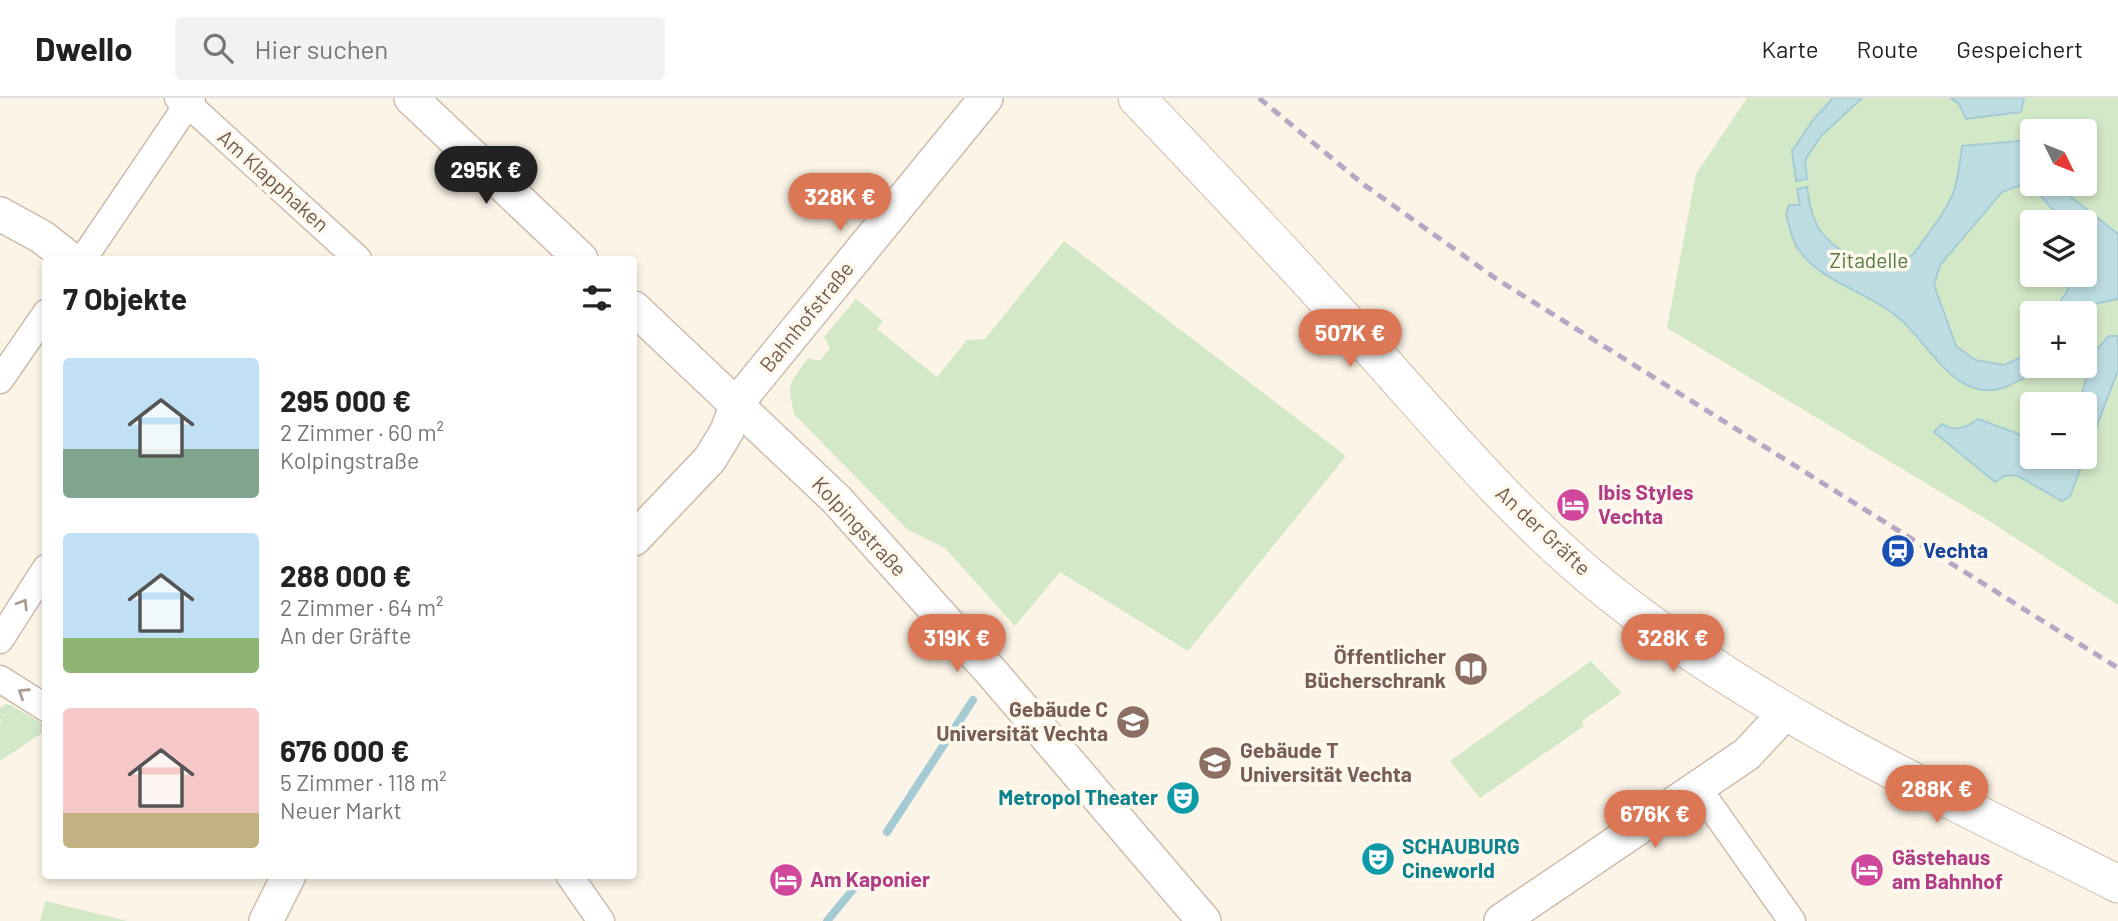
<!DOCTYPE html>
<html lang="de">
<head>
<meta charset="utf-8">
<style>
  :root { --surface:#fff; --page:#f2f2f2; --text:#222; --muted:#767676; --line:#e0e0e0; --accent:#dc7755 }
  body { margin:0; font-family:Barlow,sans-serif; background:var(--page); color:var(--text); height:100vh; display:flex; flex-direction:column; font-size:26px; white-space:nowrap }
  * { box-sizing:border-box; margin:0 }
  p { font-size:23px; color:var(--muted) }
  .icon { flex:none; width:38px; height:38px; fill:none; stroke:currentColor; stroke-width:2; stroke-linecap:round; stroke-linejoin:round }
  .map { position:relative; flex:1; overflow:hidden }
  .sheet { position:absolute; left:42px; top:158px; width:595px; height:623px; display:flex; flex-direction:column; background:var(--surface); border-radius:7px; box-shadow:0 4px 10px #0003 }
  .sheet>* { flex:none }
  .needle { width:46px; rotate:133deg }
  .controls { position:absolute; left:2020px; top:21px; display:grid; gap:14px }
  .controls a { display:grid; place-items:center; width:77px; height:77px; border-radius:7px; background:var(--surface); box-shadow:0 4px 10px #0003; font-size:35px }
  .price { position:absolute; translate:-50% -60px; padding:0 16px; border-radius:24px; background:var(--accent); color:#fff; font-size:23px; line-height:46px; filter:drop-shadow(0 2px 4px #0008) }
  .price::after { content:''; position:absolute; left:50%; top:42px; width:21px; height:16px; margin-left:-10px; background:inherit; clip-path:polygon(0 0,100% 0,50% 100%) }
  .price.active { background:#222; color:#fff }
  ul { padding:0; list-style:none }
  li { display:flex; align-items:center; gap:21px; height:175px; padding:0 21px }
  li span { display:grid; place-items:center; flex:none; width:196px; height:140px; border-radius:7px; color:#555 }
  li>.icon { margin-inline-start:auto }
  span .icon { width:84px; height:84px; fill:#fffc; stroke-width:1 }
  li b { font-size:30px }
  h2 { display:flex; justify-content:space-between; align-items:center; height:84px; padding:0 21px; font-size:30px }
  header { display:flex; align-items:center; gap:42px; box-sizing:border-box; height:98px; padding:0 35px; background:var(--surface); border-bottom:2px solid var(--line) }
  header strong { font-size:33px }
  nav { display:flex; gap:38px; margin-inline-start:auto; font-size:24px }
  .search { width:490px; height:63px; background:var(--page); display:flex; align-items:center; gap:18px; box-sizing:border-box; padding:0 24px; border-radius:7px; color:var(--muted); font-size:26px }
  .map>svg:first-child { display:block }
</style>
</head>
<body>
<header>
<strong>Dwello</strong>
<div class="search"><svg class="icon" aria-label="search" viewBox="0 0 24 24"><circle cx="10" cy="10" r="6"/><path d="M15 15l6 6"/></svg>Hier suchen</div>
<nav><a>Karte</a><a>Route</a><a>Gespeichert</a></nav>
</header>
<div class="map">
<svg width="2118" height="823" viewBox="0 0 2118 823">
  <rect width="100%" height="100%" fill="#fbf4e7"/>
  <g fill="#d3e8c6" fill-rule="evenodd">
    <path d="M1747,0H2118V507L1994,426L1667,230L1696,76ZM2032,33H2084V86H2032ZM2032,124H2084V177H2032ZM2032,215H2084V268H2032ZM2032,306H2084V359H2032Z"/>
    <path d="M1064,143L1346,358L1188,553L1060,474L1015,528L945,450L908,432L794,316C787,284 789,287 808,260L820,263L830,250L824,239L856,201L883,223L877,231L937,279L967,242L985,241Z"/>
    <path d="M1591,563L1622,595L1582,623L1584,628L1480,700L1450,663Z"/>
    <path d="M6,606L12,608L45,627V633L0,663V625L2,622L0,620V610Z"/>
    <path d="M45,803L127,823H40Z"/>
  </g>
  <g fill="#bddde3" stroke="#a4cbd4" stroke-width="2">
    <path d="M1833,0H1862L1821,38L1805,62L1807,81L1796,83L1792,53L1813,22Z"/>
    <path d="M1950,0H2024L2021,14L1966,21L1959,6Z"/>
    <path d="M2031,42L2032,86H2060L2070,98L2118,136V201L2084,208L2079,215H2053L2067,193L2073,177H2084V124H2064L2038,95L2021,87L2002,94L1940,167L1934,187L1956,248L1975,262L2004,267L2020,260L2032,244V268H2039C2029,278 2021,282 2008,288C1957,309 1931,247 1899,220C1869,194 1822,185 1798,151C1792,142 1789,127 1786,116L1789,107H1800L1797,91L1807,89C1809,103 1811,118 1819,131C1836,157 1885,180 1912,157C1918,152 1923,142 1928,136C1955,100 1957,91 1962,48Z"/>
    <path d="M2109,238H2118V272L2070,398L2062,403L2016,377L2004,378L1995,384L1934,334L1942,326C1954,334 1967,330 1978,321L2024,338L2032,344V359H2084V306H2078L2096,252Z"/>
  </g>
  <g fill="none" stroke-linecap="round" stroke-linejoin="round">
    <g stroke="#a4cbd4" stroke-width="8">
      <path d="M887,734L973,602"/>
      <path d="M827,823L855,789"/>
    </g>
    <g stroke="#ccbcae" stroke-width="29">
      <g id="minor">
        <path d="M178,0L188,6L358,161"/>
        <path d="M83,161L192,0"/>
        <path d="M0,282L46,215"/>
        <path d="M0,542L46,470"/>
        <path d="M0,581L46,610"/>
        <path d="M1698,690L1792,823"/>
        <path d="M569,777L601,823"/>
      </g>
    </g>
    <g stroke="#ccbcae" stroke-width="36">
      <g id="tertiary">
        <path d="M411,0L581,161"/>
        <path d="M0,116L42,139L70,161"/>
        <path d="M634,210L837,402L994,577L1204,823"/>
        <path d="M634,441L710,361L727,333L737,305L986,0"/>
        <path d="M266,823L289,777"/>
        <path d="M1501,823L1747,656L1785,615"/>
      </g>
    </g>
    <g stroke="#cfbcac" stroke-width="39">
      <path id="secondary" d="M1137,0C1219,86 1301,173 1381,262C1453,343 1524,426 1609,494C1764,617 1942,697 2118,786"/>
    </g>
    <use href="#minor" stroke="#fff" stroke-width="26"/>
    <use href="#tertiary" stroke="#fff" stroke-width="33"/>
    <use href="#secondary" stroke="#fff" stroke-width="37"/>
    <path stroke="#b7a6c4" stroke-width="5" stroke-dasharray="10 7" stroke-linecap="butt" d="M1259,0L1363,86L1495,180L2118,570"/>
  </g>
  <defs><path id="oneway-chevron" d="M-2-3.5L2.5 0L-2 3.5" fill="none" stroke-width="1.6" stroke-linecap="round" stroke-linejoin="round" transform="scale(1.75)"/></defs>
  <g stroke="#ab9d94">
    <use href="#oneway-chevron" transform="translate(23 506) rotate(-58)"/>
    <use href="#oneway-chevron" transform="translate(23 595) rotate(-147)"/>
  </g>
  <defs>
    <g id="hotel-disc" transform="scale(1.75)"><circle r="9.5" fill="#d1479c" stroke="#fef8ed"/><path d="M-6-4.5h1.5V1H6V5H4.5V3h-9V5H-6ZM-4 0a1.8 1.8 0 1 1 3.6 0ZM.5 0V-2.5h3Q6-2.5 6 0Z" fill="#fff"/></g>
    <g id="station-disc" transform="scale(1.75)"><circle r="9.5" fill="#1a4fb4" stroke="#fef8ed"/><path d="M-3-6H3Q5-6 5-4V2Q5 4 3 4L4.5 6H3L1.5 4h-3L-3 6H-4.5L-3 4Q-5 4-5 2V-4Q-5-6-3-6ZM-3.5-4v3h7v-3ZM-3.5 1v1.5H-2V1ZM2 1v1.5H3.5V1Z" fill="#fff"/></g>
    <g id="library-disc" transform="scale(1.75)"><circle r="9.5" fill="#8d6e63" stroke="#fef8ed"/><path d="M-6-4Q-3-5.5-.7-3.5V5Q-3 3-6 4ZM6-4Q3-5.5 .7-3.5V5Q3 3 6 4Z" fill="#fff"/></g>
    <g id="university-disc" transform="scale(1.75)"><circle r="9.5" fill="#8d6e63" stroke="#fef8ed"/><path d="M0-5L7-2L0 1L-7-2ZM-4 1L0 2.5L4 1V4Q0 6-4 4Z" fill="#fff"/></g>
    <g id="theatre-disc" transform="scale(1.75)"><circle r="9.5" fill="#0f9aa8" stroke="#fef8ed"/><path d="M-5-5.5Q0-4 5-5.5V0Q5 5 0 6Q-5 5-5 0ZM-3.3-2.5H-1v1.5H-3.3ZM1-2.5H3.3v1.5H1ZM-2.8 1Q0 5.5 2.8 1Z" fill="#fff"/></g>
  </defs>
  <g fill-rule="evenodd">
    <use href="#hotel-disc" x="1573" y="407"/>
    <use href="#station-disc" x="1898" y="453"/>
    <use href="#library-disc" x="1471" y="571"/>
    <use href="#university-disc" x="1133" y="624"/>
    <use href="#university-disc" x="1215" y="665"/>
    <use href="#theatre-disc" x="1183" y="700"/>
    <use href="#theatre-disc" x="1378" y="761"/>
    <use href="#hotel-disc" x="1867" y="772"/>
    <use href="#hotel-disc" x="786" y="782"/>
  </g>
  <g text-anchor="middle" stroke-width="7" stroke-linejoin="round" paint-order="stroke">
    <g font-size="21" fill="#735c4d" stroke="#fef8ed">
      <text transform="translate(273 83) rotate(42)" y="7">Am Klapphaken</text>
      <text transform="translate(807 219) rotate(-51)" y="7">Bahnhofstraße</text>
      <text transform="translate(859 429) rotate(47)" y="7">Kolpingstraße</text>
      <text transform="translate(1543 433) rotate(43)" y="7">An der Gräfte</text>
    </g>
    <g font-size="21" fill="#547846" stroke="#fef8ed">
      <text x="1869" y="170">Zitadelle</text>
    </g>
    <g font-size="21" font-weight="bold" fill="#b23c85" stroke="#fef8ed" text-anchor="start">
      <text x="1598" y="402">Ibis Styles<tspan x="1598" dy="24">Vechta</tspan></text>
      <text x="1892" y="767">Gästehaus<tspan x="1892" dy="24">am Bahnhof</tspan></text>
      <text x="810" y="789">Am Kaponier</text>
    </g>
    <g font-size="21" font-weight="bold" fill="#164399" stroke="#fef8ed" text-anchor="start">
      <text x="1923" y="460">Vechta</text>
    </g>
    <g font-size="21" font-weight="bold" fill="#785e54" stroke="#fef8ed" text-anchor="end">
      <text x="1446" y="566">Öffentlicher<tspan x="1446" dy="24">Bücherschrank</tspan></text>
      <text x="1108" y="619">Gebäude C<tspan x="1108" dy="24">Universität Vechta</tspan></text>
      <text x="1240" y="660" text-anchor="start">Gebäude T<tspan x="1240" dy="24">Universität Vechta</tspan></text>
    </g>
    <g font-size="21" font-weight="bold" fill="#0d838f" stroke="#fef8ed" text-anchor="end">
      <text x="1158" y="707">Metropol Theater</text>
      <text x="1402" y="756" text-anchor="start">SCHAUBURG<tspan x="1402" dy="24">Cineworld</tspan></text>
    </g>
  </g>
</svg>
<div class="controls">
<a><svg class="needle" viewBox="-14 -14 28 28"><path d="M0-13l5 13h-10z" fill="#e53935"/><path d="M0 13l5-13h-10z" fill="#767676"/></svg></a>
<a><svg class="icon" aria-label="layers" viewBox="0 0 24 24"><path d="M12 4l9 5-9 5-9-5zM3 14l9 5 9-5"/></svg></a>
<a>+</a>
<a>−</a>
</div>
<b class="price active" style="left:486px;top:108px">295K €</b>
<b class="price" style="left:840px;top:135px">328K €</b>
<b class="price" style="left:1350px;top:271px">507K €</b>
<b class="price" style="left:957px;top:576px">319K €</b>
<b class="price" style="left:1673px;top:576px">328K €</b>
<b class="price" style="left:1937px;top:727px">288K €</b>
<b class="price" style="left:1655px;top:752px">676K €</b>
<section class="sheet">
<h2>7 Objekte<svg class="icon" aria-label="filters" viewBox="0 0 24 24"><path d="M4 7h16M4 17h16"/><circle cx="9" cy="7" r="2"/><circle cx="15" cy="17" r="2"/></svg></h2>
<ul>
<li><span style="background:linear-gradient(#bfe0f5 65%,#7fa58c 0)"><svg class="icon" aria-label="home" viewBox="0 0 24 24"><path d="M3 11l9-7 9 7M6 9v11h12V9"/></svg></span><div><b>295 000 €</b><p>2 Zimmer · 60 m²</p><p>Kolpingstraße</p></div></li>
<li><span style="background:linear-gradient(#bfe0f5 75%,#8fb573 0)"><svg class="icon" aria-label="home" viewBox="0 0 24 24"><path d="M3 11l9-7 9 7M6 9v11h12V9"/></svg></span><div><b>288 000 €</b><p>2 Zimmer · 64 m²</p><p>An der Gräfte</p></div></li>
<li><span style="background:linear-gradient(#f6c9c9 75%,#c2b280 0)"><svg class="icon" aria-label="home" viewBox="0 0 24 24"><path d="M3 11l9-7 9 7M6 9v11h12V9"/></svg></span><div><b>676 000 €</b><p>5 Zimmer · 118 m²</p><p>Neuer Markt</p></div></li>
</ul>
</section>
</div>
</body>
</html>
